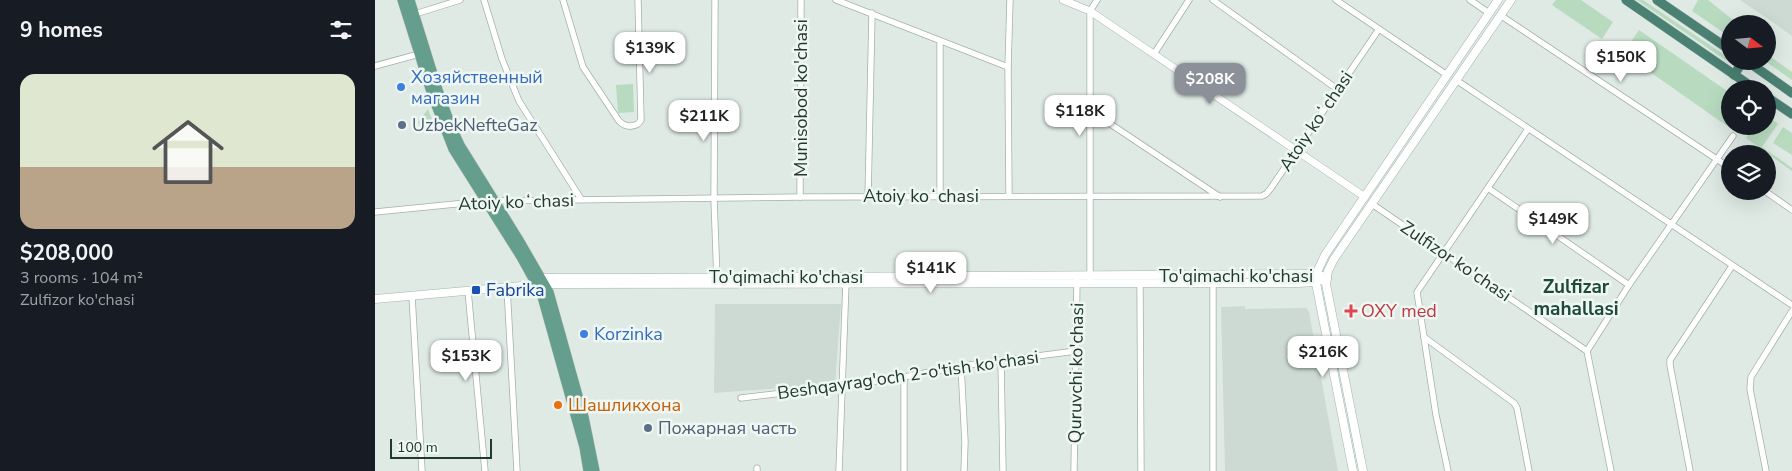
<!DOCTYPE html>
<html lang="en">
<head>
<meta charset="utf-8">
<style>
  :root { --surface:#171b24; --page:#20242c; --text:#f1f3f6; --muted:#9ea1a6; --line:#363941; --accent:#8c9099 }
  body { margin:0; font-family:"Nunito Sans",sans-serif; background:var(--page); color:var(--text); height:100vh; display:flex; flex-direction:column; font-size:19px; white-space:nowrap }
  * { box-sizing:border-box; margin:0 }
  p { font-size:16px; color:var(--muted) }
  .icon { flex:none; width:28px; height:28px; fill:none; stroke:currentColor; stroke-width:2; stroke-linecap:round; stroke-linejoin:round }
  .map { position:relative; flex:1; overflow:hidden }
  .sheet { display:flex; flex-direction:column; background:var(--surface); width:375px }
  .sheet>* { flex:none }
  .needle { width:32px; rotate:106deg }
  .tools { position:absolute; left:1346px; top:15px; display:grid; gap:10px }
  .tools a { display:grid; place-items:center; width:55px; height:55px; border-radius:50%; background:var(--surface); box-shadow:0 5px 20px #0002; font-size:25px }
  .scale { position:absolute; left:15px; bottom:12px; width:102px; box-sizing:border-box; padding-left:5px; border:2px solid #213931; border-top:0; font-size:14px; line-height:18px; white-space:nowrap; color:#213931; -webkit-text-stroke:4px #eff7f3; paint-order:stroke }
  .price { position:absolute; translate:-50% -42px; padding:0 11px; border-radius:10px; background:#fff; color:#222; font-size:16px; line-height:32px; filter:drop-shadow(0 1px 2px #0008) }
  .price::after { content:''; position:absolute; left:50%; top:30px; width:15px; height:11px; margin-left:-8px; background:inherit; clip-path:polygon(0 0,100% 0,50% 100%) }
  .price.current { background:var(--accent); color:#fff }
  ul { padding:0; list-style:none }
  li { display:grid; align-content:center; gap:10px; height:265px; padding:0 20px }
  li+li { border-top:1px solid var(--line) }
  li span { display:grid; place-items:center; height:155px; border-radius:15px; color:#555 }
  li>.icon { margin-inline-start:auto }
  span .icon { width:90px; height:90px; fill:#fffc; stroke-width:1 }
  li b { font-size:21px }
  h2 { display:flex; justify-content:space-between; align-items:center; height:60px; padding:0 20px; font-size:21px }
  main { display:flex; flex:1; min-height:0 }
  .map>svg:first-child { display:block }
</style>
</head>
<body>
<main>
<section class="sheet">
<h2>9 homes<svg class="icon" aria-label="filters" viewBox="0 0 24 24"><path d="M4 7h16M4 17h16"/><circle cx="9" cy="7" r="2"/><circle cx="15" cy="17" r="2"/></svg></h2>
<ul>
<li><span style="background:linear-gradient(#dfe7d0 60%,#b9a48a 0)"><svg class="icon" aria-label="home" viewBox="0 0 24 24"><path d="M3 11l9-7 9 7M6 9v11h12V9"/></svg></span><div><b>$208,000</b><p>3 rooms · 104 m²</p><p>Zulfizor ko'chasi</p></div></li>
</ul>
</section>
<div class="map">
<svg width="1417" height="471" viewBox="0 0 1417 471">
  <rect width="100%" height="100%" fill="#dfeae5"/>
  <g fill="#cddad3">
    <path d="M1365,0H1417V36L1399,23Z"/>
    <path d="M340,304H466L460,384L339,393Z"/>
    <path d="M870,306V309L931,308L934,312L963,471H850L846,307Z"/>
  </g>
  <g fill="#b8dbc0">
    <path d="M1181,0H1206L1238,22L1227,39L1177,5Z"/>
    <path d="M1262,0H1268L1354,58L1352,61Z"/>
    <path d="M1323,0H1333L1363,24H1355V37L1317,11Z"/>
    <path d="M1264,30L1355,93V121L1352,126L1248,53Z"/>
    <path d="M1393,55L1417,72V80L1390,61H1392Z"/>
    <path d="M258,84L259,112L243,113L241,85Z"/>
    <path d="M53,109L61,130L46,131L43,122Z"/>
    <path d="M1393,116L1403,124L1387,147L1417,168V171L1371,138L1380,126H1392Z"/>
    <path d="M1408,127L1417,133V155L1398,143Z"/>
  </g>
  <g fill="none" stroke-linecap="round" stroke-linejoin="round">
    <g stroke="#a2b1ab" stroke-width="7">
      <g id="minor">
        <path d="M109,0L127,59L144,101L206,199"/>
        <path d="M188,0L208,67L244,121C249,126 255,128 263,124L266,120L263,0"/>
        <path d="M340,0L339,199L342,280"/>
        <path d="M461,0L633,67"/>
        <path d="M838,0L962,89"/>
        <path d="M961,0L1072,75"/>
        <path d="M1095,0L1114,13"/>
        <path d="M40,14L85,0"/>
        <path d="M1125,15L1355,168"/>
        <path d="M779,54L814,0"/>
        <path d="M0,66L44,54"/>
        <path d="M1081,80L1417,305"/>
        <path d="M716,111L845,197"/>
        <path d="M1113,188L1254,285"/>
        <path d="M1390,191L1417,210"/>
        <path d="M565,196V41"/>
        <path d="M634,196L633,67L635,0"/>
        <path d="M425,197L426,0"/>
        <path d="M493,197L497,13"/>
        <path d="M997,204L1212,351L1236,471"/>
        <path d="M0,212L111,201L425,197L887,196L891,194L896,188L1004,29"/>
        <path d="M715,278V11L722,0"/>
        <path d="M765,283L766,471"/>
        <path d="M132,287L142,471"/>
        <path d="M93,291L110,471"/>
        <path d="M37,296L47,471"/>
        <path d="M1049,337L1139,403L1142,408L1154,471"/>
        <path d="M1212,351L1254,285L1358,136"/>
        <path d="M626,360L628,471"/>
        <path d="M586,366L590,442L589,471"/>
        <path d="M366,398L468,386L529,377L586,366L701,351"/>
        <path d="M382,471V468"/>
        <path d="M464,471L471,282"/>
        <path d="M529,471V377"/>
        <path d="M699,471L702,281"/>
        <path d="M838,471V280"/>
        <path d="M1073,471L1061,415L1042,292L1153,129"/>
        <path d="M1315,471L1295,365V360L1357,266"/>
        <path d="M1391,471L1375,389L1376,377L1417,311"/>
      </g>
    </g>
    <g stroke="#a2b1ab" stroke-width="8">
      <path id="tertiary" d="M688,0L715,11L990,197"/>
    </g>
    <g stroke="#9fb5ac" stroke-width="9">
      <g id="secondary">
        <path d="M164,283L168,278H261L942,274L952,278"/>
        <path d="M0,299L170,284L922,283L941,282L952,278"/>
        <path d="M978,471L941,283L942,272L950,255L1123,0"/>
        <path d="M988,471L951,284L953,271L959,259L1136,0"/>
      </g>
    </g>
    <g stroke="#bcc4c1" stroke-width="10">
      <g id="primary">
        <path d="M27,0L57,95L78,149L146,257L166,293L209,447L213,471"/>
        <path d="M35,0L64,93L77,128L85,145L144,240L174,292L209,417L220,471"/>
      </g>
    </g>
    <g stroke="#bcc4c1" stroke-width="10">
      <g id="trunk">
        <path d="M1251,0L1380,89"/>
        <path d="M1282,0L1355,50"/>
        <path d="M1372,61L1417,93"/>
        <path d="M1359,75L1368,61"/>
        <path d="M1392,97L1417,114"/>
      </g>
    </g>
    <use href="#minor" stroke="#fff" stroke-width="5.5"/>
    <use href="#tertiary" stroke="#fff" stroke-width="7"/>
    <use href="#secondary" stroke="#fff" stroke-width="8"/>
    <use href="#primary" stroke="#659e8d" stroke-width="9"/>
    <use href="#trunk" stroke="#4a8172" stroke-width="9"/>
  </g>
  <g fill="#3f7fe0" stroke="#eff7f3" stroke-width="2">
    <circle cx="26" cy="87" r="5"/>
    <circle cx="209" cy="334" r="5"/>
  </g>
  <g fill="#5c6f8a" stroke="#eff7f3" stroke-width="2">
    <circle cx="27" cy="125" r="5"/>
    <circle cx="273" cy="428" r="5"/>
  </g>
  <rect fill="#1a4fb4" stroke="#eff7f3" stroke-width="2" x="96" y="285" width="10" height="10" rx="2.5"/>
  <path fill="#e0444e" stroke="#eff7f3" stroke-width="2" d="M973.5 303.5h5v5h5v5h-5v5h-5v-5h-5v-5h5z"/>
  <circle fill="#e8710a" stroke="#eff7f3" stroke-width="2" cx="183" cy="405" r="5"/>
  <g text-anchor="middle" stroke-width="5" stroke-linejoin="round" paint-order="stroke">
    <g font-size="18" fill="#366cbe" stroke="#eff7f3" text-anchor="start">
      <text x="36" y="83">Хозяйственный<tspan x="36" dy="21">магазин</tspan></text>
      <text x="219" y="340">Korzinka</text>
    </g>
    <g font-size="18" fill="#213931" stroke="#eff7f3">
      <text transform="translate(426 98) rotate(-90)" y="6">Munisobod ko'chasi</text>
      <text transform="translate(941 121) rotate(-56)" y="6">Atoiy koʻchasi</text>
      <text x="546" y="202">Atoiy koʻchasi</text>
      <text transform="translate(141 202) rotate(-2)" y="6">Atoiy koʻchasi</text>
      <text transform="translate(1081 261) rotate(34)" y="6">Zulfizor ko'chasi</text>
      <text x="861" y="282">To'qimachi ko'chasi</text>
      <text x="411" y="283">To'qimachi ko'chasi</text>
      <text transform="translate(701 373) rotate(-89)" y="6">Quruvchi ko'chasi</text>
      <text transform="translate(533 375) rotate(-8)" y="6">Beshqayrag'och 2-o'tish ko'chasi</text>
    </g>
    <g font-size="18" fill="#4e5e75" stroke="#eff7f3" text-anchor="start">
      <text x="37" y="131">UzbekNefteGaz</text>
      <text x="283" y="434">Пожарная часть</text>
    </g>
    <g font-size="18" fill="#164399" stroke="#eff7f3" text-anchor="start">
      <text x="111" y="296">Fabrika</text>
    </g>
    <g font-size="18" fill="#be3a42" stroke="#eff7f3" text-anchor="start">
      <text x="986" y="317">OXY med</text>
    </g>
    <g font-size="18" fill="#c56008" stroke="#eff7f3" text-anchor="start">
      <text x="193" y="411">Шашликхона</text>
    </g>
    <g font-size="19" font-weight="bold" fill="#1e4a3d" stroke="#eff7f3">
      <text x="1201" y="293">Zulfizar<tspan x="1201" dy="22">mahallasi</tspan></text>
    </g>
  </g>
</svg>
<div class="tools">
<a><svg class="needle" viewBox="-14 -14 28 28"><path d="M0-13l5 13h-10z" fill="#e53935"/><path d="M0 13l5-13h-10z" fill="#9ea1a6"/></svg></a>
<a><svg class="icon" aria-label="locate" viewBox="0 0 24 24"><circle cx="12" cy="12" r="6"/><path d="M12 2v4M12 18v4M2 12h4M18 12h4"/></svg></a>
<a><svg class="icon" aria-label="layers" viewBox="0 0 24 24"><path d="M12 4l9 5-9 5-9-5zM3 14l9 5 9-5"/></svg></a>
</div>
<div class="scale">100 m</div>
<b class="price" style="left:275px;top:74px">$139K</b>
<b class="price" style="left:1246px;top:83px">$150K</b>
<b class="price current" style="left:835px;top:105px">$208K</b>
<b class="price" style="left:705px;top:137px">$118K</b>
<b class="price" style="left:329px;top:142px">$211K</b>
<b class="price" style="left:1178px;top:245px">$149K</b>
<b class="price" style="left:556px;top:294px">$141K</b>
<b class="price" style="left:948px;top:378px">$216K</b>
<b class="price" style="left:91px;top:382px">$153K</b>
</div>
</main>
</body>
</html>
